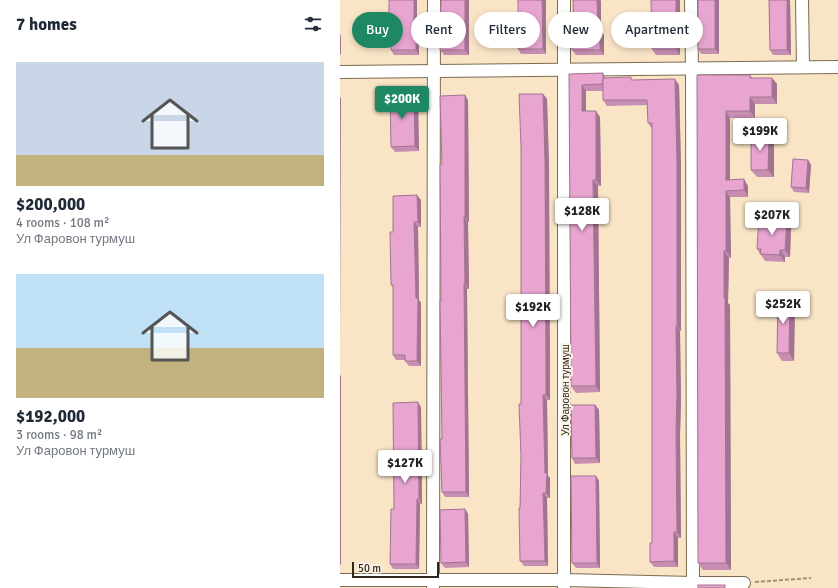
<!DOCTYPE html>
<html lang="en">
<head>
<meta charset="utf-8">
<style>
  :root { --surface:#fff; --page:#f6f6f7; --text:#1f2937; --muted:#747a83; --accent:#1e8763 }
  body { margin:0; font-family:Signika,sans-serif; background:var(--page); color:var(--text); height:100vh; display:flex; flex-direction:column; font-size:15px; white-space:nowrap }
  * { box-sizing:border-box; margin:0 }
  p { font-size:13px; color:var(--muted) }
  .icon { flex:none; width:22px; height:22px; fill:none; stroke:currentColor; stroke-width:2; stroke-linecap:round; stroke-linejoin:round }
  .map { position:relative; flex:1; overflow:hidden }
  .sheet { display:flex; flex-direction:column; background:var(--surface); width:340px }
  .sheet>* { flex:none }
  .guide { position:absolute; left:12px; top:12px; width:380px; height:36px; display:flex; gap:8px }
  .scale { position:absolute; left:12px; bottom:10px; width:87px; box-sizing:border-box; padding-left:4px; border:2px solid #2f271c; border-top:0; font-size:11px; line-height:14px; white-space:nowrap; color:#2f271c; -webkit-text-stroke:3px #fbf3e7; paint-order:stroke }
  .price { position:absolute; translate:-50% -34px; padding:0 9px; border-radius:4px; background:#fff; color:#222; font-size:13px; line-height:26px; filter:drop-shadow(0 1px 2px #0008) }
  .price::after { content:''; position:absolute; left:50%; top:24px; width:12px; height:9px; margin-left:-6px; background:inherit; clip-path:polygon(0 0,100% 0,50% 100%) }
  .price.current { background:var(--accent); color:#fff }
  ul { padding:0; list-style:none }
  li { display:grid; align-content:center; gap:8px; height:212px; padding:0 16px }
  li span { display:grid; place-items:center; height:124px; border-radius:0px; color:#555 }
  li>.icon { margin-inline-start:auto }
  span .icon { width:72px; height:72px; fill:#fffc; stroke-width:1 }
  li b { font-size:17px }
  h2 { display:flex; justify-content:space-between; align-items:center; height:48px; padding:0 16px; font-size:17px }
  .tag { padding:0 14px; border-radius:18px; background:var(--surface); box-shadow:0 2px 6px #0003; font-size:14px; line-height:36px }
  .tag.current { background:var(--accent); color:#fff }
  main { display:flex; flex:1; min-height:0 }
  .map>svg:first-child { display:block }
</style>
</head>
<body>
<main>
<section class="sheet">
<h2>7 homes<svg class="icon" aria-label="filters" viewBox="0 0 24 24"><path d="M4 7h16M4 17h16"/><circle cx="9" cy="7" r="2"/><circle cx="15" cy="17" r="2"/></svg></h2>
<ul>
<li><span style="background:linear-gradient(#c9d6e8 75%,#c2b280 0)"><svg class="icon" aria-label="home" viewBox="0 0 24 24"><path d="M3 11l9-7 9 7M6 9v11h12V9"/></svg></span><div><b>$200,000</b><p>4 rooms · 108 m²</p><p>Ул Фаровон турмуш</p></div></li>
<li><span style="background:linear-gradient(#bfe0f5 60%,#c2b280 0)"><svg class="icon" aria-label="home" viewBox="0 0 24 24"><path d="M3 11l9-7 9 7M6 9v11h12V9"/></svg></span><div><b>$192,000</b><p>3 rooms · 98 m²</p><p>Ул Фаровон турмуш</p></div></li>
</ul>
</section>
<div class="map">
<svg width="498" height="588" viewBox="0 0 498 588">
  <rect width="100%" height="100%" fill="#f9e4c6"/>
  <g fill="none" stroke-linecap="round" stroke-linejoin="round">
    <g stroke="#7d6b50" stroke-width="14">
      <g id="minor">
        <path d="M224,0V588"/>
        <path d="M351,0L352,68L353,588"/>
        <path d="M462,0L463,67"/>
        <path d="M0,72L498,67"/>
        <path d="M0,580H224L353,583H404"/>
        <path d="M93,588L94,0"/>
      </g>
    </g>
    <path stroke="#a0917b" stroke-width="2" stroke-dasharray="4 2" stroke-linecap="butt" d="M415,582L471,578"/>
    <use href="#minor" stroke="#fff" stroke-width="12"/>
  </g>
  <g fill="#c78eb2">
    <path d="M49,0H77V33L79,36V55H54L51,50V18L49,15Z"/>
    <path d="M101,0L129,55H104L100,50Z"/>
    <path d="M178,0L206,54H181L178,49Z"/>
    <path d="M233,0H260L261,1V31L264,35V55H236L232,50L234,29Z"/>
    <path d="M311,0L340,55H316L312,49Z"/>
    <path d="M358,0H379V54H361L358,49Z"/>
    <path d="M429,0H450L451,55H433L430,50Z"/>
    <path d="M263,73L266,78L339,85L341,166V331H340L341,401L340,435L341,538H338V567H314L310,562L312,543V129L308,123L307,105L267,106L263,100V91H246V111L260,117L261,186H258L260,392L236,393L231,386L229,74Z"/>
    <path d="M357,75H410L412,78H432L437,84V104H415V118H390V180L408,186V197H390L391,258H389L388,303L390,305L391,570H363L358,563Z"/>
    <path d="M203,94L207,99L209,165L210,400H207L208,476L210,478V498H207L208,566H184L180,561V508L181,457Z"/>
    <path d="M78,98L79,151L55,152L51,147Z"/>
    <path d="M128,100L129,222H128L129,289H127L129,497H105L102,492V164Z"/>
    <path d="M429,134L434,142V177H417L411,170Z"/>
    <path d="M468,160L471,165L469,193L454,192L451,187Z"/>
    <path d="M81,200V227H78L79,300L81,303V366H69L65,361V360H56L53,355V287L51,285L53,232Z"/>
    <path d="M451,225L450,257H445V262L425,261L417,249Z"/>
    <path d="M450,297L455,304L454,361H442L437,353Z"/>
    <path d="M255,405L259,410L260,463L235,464L232,458Z"/>
    <path d="M81,407L82,504H80L79,569H53L50,564L54,509Z"/>
    <path d="M256,476L259,481L260,568H236L232,563Z"/>
    <path d="M125,509L128,514L129,567L105,568L101,563Z"/>
  </g>
  <g fill="#a27491">
    <path d="M74,0H77V33L79,36V55L76,50L74,31Z"/>
    <path d="M125,0H129V55L125,50Z"/>
    <path d="M202,0H206V54L203,49Z"/>
    <path d="M257,0H260L261,1V31L264,35V55L260,50L258,30Z"/>
    <path d="M336,0H340V55L336,49Z"/>
    <path d="M375,0H379V54L375,49Z"/>
    <path d="M447,0H450L451,55L447,50Z"/>
    <path d="M0,34L1,36V55L0,54Z"/>
    <path d="M432,78L437,84V104L432,97Z"/>
    <path d="M335,79L339,85L341,166V331L337,326Z"/>
    <path d="M242,85L246,91V118L242,111Z"/>
    <path d="M74,93L78,98L79,151L75,146Z"/>
    <path d="M203,94L207,99L209,165L210,400L206,395Z"/>
    <path d="M125,95L128,100L129,222L125,217Z"/>
    <path d="M0,97L1,98L0,344Z"/>
    <path d="M410,97L415,104V118L410,111Z"/>
    <path d="M256,111L260,117L261,186L256,180Z"/>
    <path d="M386,111L390,118V186L386,180Z"/>
    <path d="M429,134L434,142V177L428,170Z"/>
    <path d="M468,160L471,165L469,193L466,188Z"/>
    <path d="M404,179L408,186V197L404,190Z"/>
    <path d="M253,180L258,186L260,392L256,386Z"/>
    <path d="M386,191L390,197L391,258L386,251Z"/>
    <path d="M77,195L81,200V227L78,222Z"/>
    <path d="M124,217L128,222L129,289L125,284Z"/>
    <path d="M447,219L451,225L450,257L445,250Z"/>
    <path d="M74,222L78,227L79,300L81,303V366L77,361Z"/>
    <path d="M440,250L445,257V262L440,255Z"/>
    <path d="M384,251L389,258L388,303L390,305L391,570L386,563Z"/>
    <path d="M124,284L127,289L129,497L126,492Z"/>
    <path d="M450,297L455,304L454,361L449,353Z"/>
    <path d="M336,326L340,331L341,401L340,435L341,538L337,532Z"/>
    <path d="M0,375L1,376V565L0,564Z"/>
    <path d="M203,395L207,400L208,476L210,478V498L206,493L205,473Z"/>
    <path d="M78,402L81,407L82,504L79,499Z"/>
    <path d="M255,405L259,410L260,463L256,458Z"/>
    <path d="M256,476L259,481L260,568L257,563Z"/>
    <path d="M203,493L207,498L208,566L205,561Z"/>
    <path d="M77,499L80,504L79,569L76,564Z"/>
    <path d="M125,509L128,514L129,567L126,562Z"/>
    <path d="M334,532L338,538V567L334,561Z"/>
  </g>
  <g fill="#e7a5cf" stroke="#a27491">
    <path d="M49,0H74V31H76V50H51V15H49Z"/>
    <path d="M101,0H125V50H100Z"/>
    <path d="M178,0H202L203,49H178Z"/>
    <path d="M233,0H257L258,30H260V50H232L233,29H234Z"/>
    <path d="M311,0H336V49H312Z"/>
    <rect x="358" y="0" width="17" height="49"/>
    <path d="M429,0H447V50H430Z"/>
    <path d="M263,73V84L242,85V111H256V180H253L256,386H231L229,74Z"/>
    <path d="M357,75H410V78H432V97H410V111H386V180L404,179V190L386,191V251H384V298H385L386,563H358Z"/>
    <path d="M291,77V80L335,79L337,160V326H336L337,395L336,430L337,532H334V561L310,562V543H312V123H308L307,100H263V78Z"/>
    <path d="M74,93L75,146L51,147L50,94Z"/>
    <path d="M179,94H203L205,160L206,361V395H203L205,473H207L206,493H203L205,561H180L179,508H180L181,457L179,404H181V147Z"/>
    <path d="M125,95V217H124L125,284H124L126,492H102L100,439H102L100,301H101L100,164H102L100,96Z"/>
    <path d="M411,134H429L428,170H411Z"/>
    <path d="M453,159L468,160L466,188L451,187Z"/>
    <path d="M77,195L78,222H74L76,298H78L77,361H65V355H53V285H51L50,232H53V196Z"/>
    <path d="M419,217L447,219L445,250H440V255L420,254L421,249H417Z"/>
    <path d="M438,296L450,297L449,353H437Z"/>
    <path d="M78,402L79,499H77L76,564H50L51,509H54L53,403Z"/>
    <path d="M231,405H255L256,458H232Z"/>
    <path d="M231,476H256L257,563H232Z"/>
    <path d="M125,509L126,562L101,563L100,510Z"/>
    <rect x="358" y="585" width="27" height="3"/>
  </g>
  <g text-anchor="middle" stroke-width="4" stroke-linejoin="round" paint-order="stroke">
    <g font-size="10" fill="#2f271c" stroke="#fbf3e7">
      <text transform="translate(225 390) rotate(-90)" y="4">Ул Фаровон турмуш</text>
    </g>
  </g>
</svg>
<div class="scale">50 m</div>
<b class="price current" style="left:62px;top:120px">$200K</b>
<b class="price" style="left:420px;top:152px">$199K</b>
<b class="price" style="left:242px;top:232px">$128K</b>
<b class="price" style="left:432px;top:236px">$207K</b>
<b class="price" style="left:443px;top:325px">$252K</b>
<b class="price" style="left:193px;top:328px">$192K</b>
<b class="price" style="left:65px;top:484px">$127K</b>
<div class="guide">
<a class="tag current">Buy</a>
<a class="tag">Rent</a>
<a class="tag">Filters</a>
<a class="tag">New</a>
<a class="tag">Apartment</a>
</div>
</div>
</main>
</body>
</html>
